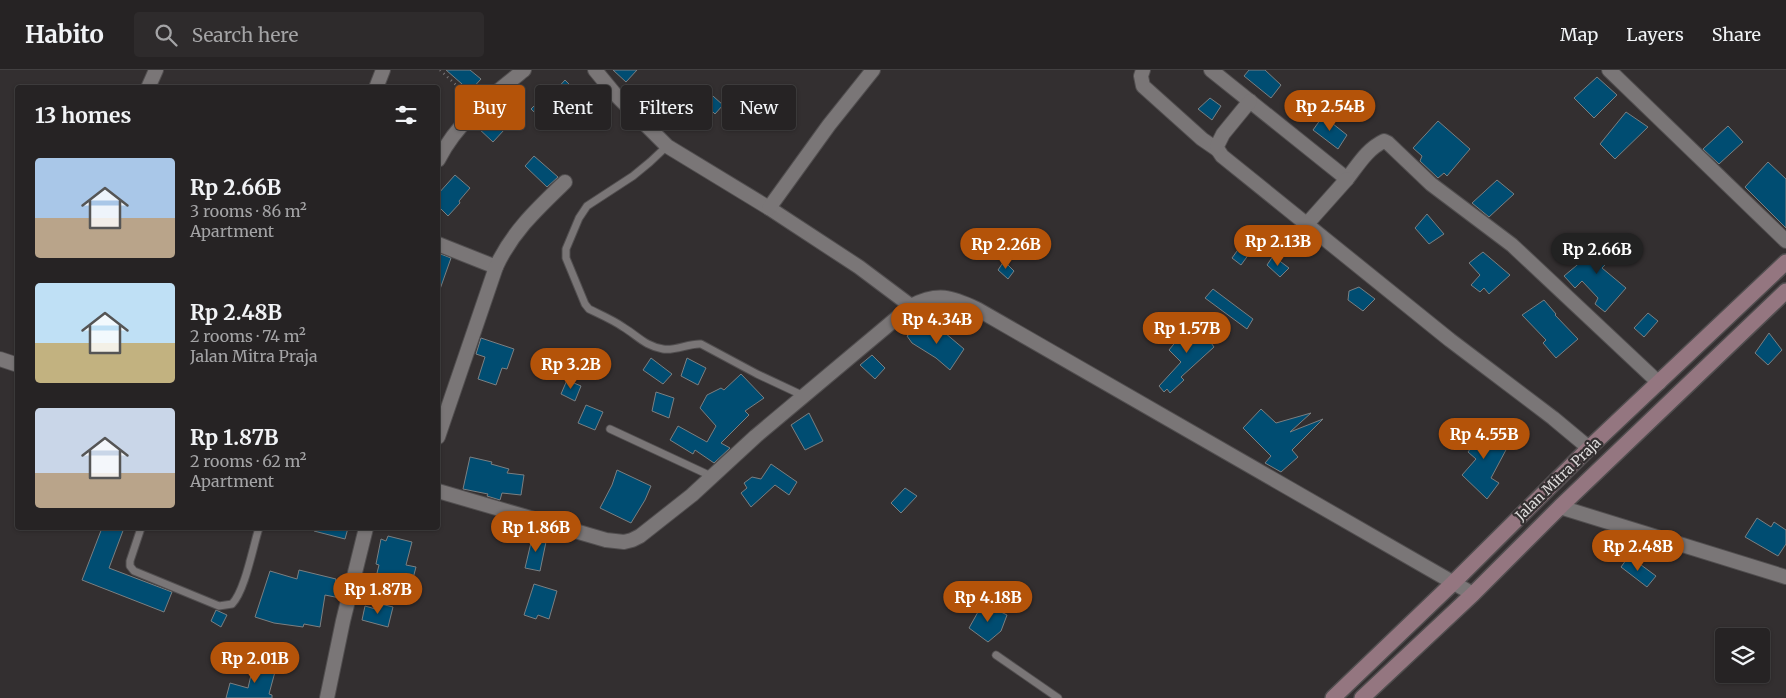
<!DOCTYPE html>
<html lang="en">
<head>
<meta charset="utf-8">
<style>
  :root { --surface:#262324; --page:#2e2b2c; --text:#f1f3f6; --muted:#a4a4a6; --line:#424041; --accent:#b45309 }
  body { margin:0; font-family:Merriweather,serif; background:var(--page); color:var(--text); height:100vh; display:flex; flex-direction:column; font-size:19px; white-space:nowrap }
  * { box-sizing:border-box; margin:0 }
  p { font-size:16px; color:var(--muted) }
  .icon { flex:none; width:28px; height:28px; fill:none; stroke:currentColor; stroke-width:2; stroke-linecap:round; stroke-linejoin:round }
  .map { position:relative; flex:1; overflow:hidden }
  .sheet { position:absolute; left:15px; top:15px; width:425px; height:445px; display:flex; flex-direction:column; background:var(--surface); border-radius:5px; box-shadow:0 1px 4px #0004,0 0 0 1px var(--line) }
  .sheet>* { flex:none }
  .top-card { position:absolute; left:455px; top:15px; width:475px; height:45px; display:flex; gap:10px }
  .buttons { position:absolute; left:1715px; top:558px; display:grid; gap:10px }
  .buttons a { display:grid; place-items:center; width:55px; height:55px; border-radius:5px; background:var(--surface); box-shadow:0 1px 4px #0004,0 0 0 1px var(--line); font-size:25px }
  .price { position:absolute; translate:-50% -42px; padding:0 11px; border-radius:18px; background:var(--accent); color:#fff; font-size:16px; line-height:32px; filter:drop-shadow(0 1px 2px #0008) }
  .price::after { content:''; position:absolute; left:50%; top:30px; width:15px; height:11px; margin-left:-8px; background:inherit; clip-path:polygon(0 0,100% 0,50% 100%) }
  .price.on { background:#222; color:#fff }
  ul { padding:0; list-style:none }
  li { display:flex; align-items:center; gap:15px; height:125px; padding:0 20px }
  li span { display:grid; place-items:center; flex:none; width:140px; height:100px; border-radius:5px; color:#555 }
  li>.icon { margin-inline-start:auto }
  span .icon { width:60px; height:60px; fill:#fffc; stroke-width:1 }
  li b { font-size:21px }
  h2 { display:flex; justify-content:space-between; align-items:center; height:60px; padding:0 20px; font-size:21px }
  .pill { padding:0 18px; border-radius:5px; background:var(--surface); box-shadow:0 1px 4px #0004,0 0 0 1px var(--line); font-size:18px; line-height:45px }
  .pill.on { background:var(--accent); color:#fff }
  header { display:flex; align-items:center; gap:30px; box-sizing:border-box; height:70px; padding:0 25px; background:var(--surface); border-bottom:1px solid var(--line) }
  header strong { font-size:24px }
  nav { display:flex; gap:28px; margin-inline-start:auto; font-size:18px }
  .search { width:350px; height:45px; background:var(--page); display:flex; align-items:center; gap:12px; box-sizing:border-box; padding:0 18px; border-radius:5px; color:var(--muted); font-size:19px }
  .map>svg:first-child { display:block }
</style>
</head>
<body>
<header>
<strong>Habito</strong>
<div class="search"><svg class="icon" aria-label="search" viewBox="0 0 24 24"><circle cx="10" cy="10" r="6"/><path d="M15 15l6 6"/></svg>Search here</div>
<nav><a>Map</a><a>Layers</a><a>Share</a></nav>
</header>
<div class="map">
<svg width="1786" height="628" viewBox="0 0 1786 628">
  <rect width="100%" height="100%" fill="#332f30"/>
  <g fill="#004d72" stroke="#7b7f81">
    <path d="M446,0H470L481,9L470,21Z"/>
    <path d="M613,0H637L626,12Z"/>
    <path d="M1249,0H1265L1281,15L1271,28L1244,6Z"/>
    <path d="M1597,7L1617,25L1594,48L1574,28Z"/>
    <path d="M565,10L574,19L552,43L559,49L551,58L531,39L539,31L543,34Z"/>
    <path d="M704,18L723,35L715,44L707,36L702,41L691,31Z"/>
    <path d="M1210,28L1221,36L1212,50L1198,39Z"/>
    <path d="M1626,42L1648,57L1615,89L1600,74Z"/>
    <path d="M488,45L504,60L493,72L477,57Z"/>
    <path d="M1323,46L1347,65L1338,79L1313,60Z"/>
    <path d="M1438,51L1470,79L1447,106L1444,103L1438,108L1420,91L1422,86L1413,78Z"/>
    <path d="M1728,56L1743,72L1719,94L1703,79Z"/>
    <path d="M534,86L558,107L547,117L525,96Z"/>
    <path d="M1768,92L1786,109V158L1745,117Z"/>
    <path d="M455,105L470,118L459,131L460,133L448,146L438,136V124Z"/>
    <path d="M1497,110L1514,124L1489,147L1472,133Z"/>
    <path d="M1427,144L1444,164L1429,174L1415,158Z"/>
    <path d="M1247,167L1257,173L1241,195L1232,188Z"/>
    <path d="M1594,167L1614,186L1602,198L1626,218L1605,242L1595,234L1598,228L1582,211L1575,218L1564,206L1589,185L1583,179Z"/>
    <path d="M1483,182L1510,205L1489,224L1484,218L1480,222L1471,215L1480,205L1469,193Z"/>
    <path d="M438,183L451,188L439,222H438Z"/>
    <path d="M1273,186L1289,198L1280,207L1267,195Z"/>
    <path d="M1004,191L1014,201L1008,209L998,200Z"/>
    <path d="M1359,217L1375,229L1363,241L1348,230L1349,221Z"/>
    <path d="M1213,219L1253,249L1247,259L1205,228Z"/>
    <path d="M1544,230L1556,244L1555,245L1578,269L1556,288L1543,273L1546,270L1522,245Z"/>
    <path d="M1648,243L1658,251L1644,267L1634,258Z"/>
    <path d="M1194,249L1214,277L1181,307L1184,310L1170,323L1167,319L1164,322L1159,316L1181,292L1169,280Z"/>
    <path d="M923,254L933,264L938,257L964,279L950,300L936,288L912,273L907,266Z"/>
    <path d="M1769,263L1782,280L1768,295L1755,283Z"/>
    <path d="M481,268L514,279L507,299L502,298L496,315L478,309L485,287L476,284Z"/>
    <path d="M872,285L885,298L875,309L860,295Z"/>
    <path d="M651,288L672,304L663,314L643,300Z"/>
    <path d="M687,288L706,298L698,315L681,306Z"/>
    <path d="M741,304L764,328L745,341L749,345L721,373L730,378L714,393L695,380L693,384L670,370L678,356L707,372L716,356L700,338L707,325L721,318L724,320Z"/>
    <path d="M567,310L581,316L575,331L561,324Z"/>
    <path d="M656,322L674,328L669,348L652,341Z"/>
    <path d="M586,335L603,342L595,360L578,353Z"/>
    <path d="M1261,339L1276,353L1311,343L1290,362L1323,349L1292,380L1298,387L1281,402L1265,393L1271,386L1243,358Z"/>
    <path d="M809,343L823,371L805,380L791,355Z"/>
    <path d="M1475,353L1507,378L1491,408L1499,413L1487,429L1462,405L1476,389L1468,382L1475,372L1465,361Z"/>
    <path d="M470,387L492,392L491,394L509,399L507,403L524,405L521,425L502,423L500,430L487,426L488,424L463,419Z"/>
    <path d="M771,394L797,412L789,425L775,415L751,437L741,423L747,418L744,413L752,407L761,409Z"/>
    <path d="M617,400L651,416L645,430L631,453L600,438L612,415Z"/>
    <path d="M905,418L917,426L901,443L891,433Z"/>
    <path d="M1757,448L1771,457L1774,452L1786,460V474L1778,486L1745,467Z"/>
    <path d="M102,458H124L109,498L172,522L164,542L82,510Z"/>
    <path d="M315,458H348L345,469L314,461Z"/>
    <path d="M533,464L547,467L540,501L525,498Z"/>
    <path d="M388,466L412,472L406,495L416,497L411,516L383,508L384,505L377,503L379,495L376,494L381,469L386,471Z"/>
    <path d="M1629,486L1656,506L1647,517L1621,497Z"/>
    <path d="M299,500L336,509L335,516L342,518L340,528L325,525L320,557L304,554L303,557L274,553L255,547L270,501L297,509Z"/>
    <path d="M534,514L557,521L549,549L538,545L536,549L524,545Z"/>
    <path d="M983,533L1007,545L1001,561L988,572L969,558Z"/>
    <path d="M381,534L393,537L388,557L362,550L365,536L379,540Z"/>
    <path d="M216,540L227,545L221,557L211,551Z"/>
    <path d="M254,592L276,598L269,624L272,625V628H226L230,613L248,618Z"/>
  </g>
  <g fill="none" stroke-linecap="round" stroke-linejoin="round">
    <g stroke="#514e4f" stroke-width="9">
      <g id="lane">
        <path d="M667,76L650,92L633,106L587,136L579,148L566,179V188L585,234L589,239C601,245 613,250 623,257C638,266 645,276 663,279C676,281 689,273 701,274L757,304L804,326"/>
        <path d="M610,359L711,406"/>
        <path d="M141,458L130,491V496L134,501L219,536L232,534C245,521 253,476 259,458"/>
        <path d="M996,585L1058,628"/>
      </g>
    </g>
    <g stroke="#514e4f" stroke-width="16">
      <g id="street">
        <path d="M595,0L614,23L667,76L769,138L859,197L911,236"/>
        <path d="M1143,0L1141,6L1143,16L1202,69L1218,80"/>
        <path d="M1211,0L1347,109C1358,95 1367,79 1384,71L1388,73L1431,114L1512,175L1659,313"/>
        <path d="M1609,0L1786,171"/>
        <path d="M148,18L156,0"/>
        <path d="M376,18L383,0"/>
        <path d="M1250,31L1223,64L1217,76L1218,80L1222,86L1450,270L1553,348L1589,378"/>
        <path d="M438,90C458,51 490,27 524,0"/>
        <path d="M769,138L829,55L873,0"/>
        <path d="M1306,155L1347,109"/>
        <path d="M438,174L496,197"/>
        <path d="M0,289L18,295"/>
        <path d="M438,367L496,197C512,162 537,139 565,112"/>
        <path d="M438,421L606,470L624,472L632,470L640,466L692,425L756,366L911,236C938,222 951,227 977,239L1473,524"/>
        <path d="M1560,437L1786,507"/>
        <path d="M327,628L343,551L366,458"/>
      </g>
    </g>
    <g stroke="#514e4f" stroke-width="18">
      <g id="secondary">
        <path d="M1333,628L1453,513L1589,378L1786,192"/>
        <path d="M1362,628L1473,524L1560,437L1786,221"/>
      </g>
    </g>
    <path stroke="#797576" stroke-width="2.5" stroke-dasharray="1 4" stroke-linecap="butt" d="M440,0L470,28"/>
    <use href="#lane" stroke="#7a7677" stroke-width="7"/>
    <use href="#street" stroke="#7a7677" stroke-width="14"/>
    <use href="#secondary" stroke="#947680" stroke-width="15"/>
  </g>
  <g text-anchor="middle" stroke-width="4.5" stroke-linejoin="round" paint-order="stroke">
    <g font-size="14" fill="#dddbdb" stroke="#332f30">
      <text transform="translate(1558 409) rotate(-44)" y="5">Jalan Mitra Praja</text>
    </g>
  </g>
</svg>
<div class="buttons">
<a><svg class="icon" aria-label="layers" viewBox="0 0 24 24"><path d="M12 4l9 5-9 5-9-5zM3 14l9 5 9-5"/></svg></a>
</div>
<b class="price" style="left:1330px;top:62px">Rp 2.54B</b>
<b class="price" style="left:1278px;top:197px">Rp 2.13B</b>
<b class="price" style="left:1006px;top:200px">Rp 2.26B</b>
<b class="price on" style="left:1597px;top:205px">Rp 2.66B</b>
<b class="price" style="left:937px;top:275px">Rp 4.34B</b>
<b class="price" style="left:1187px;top:284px">Rp 1.57B</b>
<b class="price" style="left:571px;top:320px">Rp 3.2B</b>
<b class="price" style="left:1484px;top:390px">Rp 4.55B</b>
<b class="price" style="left:536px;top:483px">Rp 1.86B</b>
<b class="price" style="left:1638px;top:502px">Rp 2.48B</b>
<b class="price" style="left:378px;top:545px">Rp 1.87B</b>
<b class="price" style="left:988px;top:553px">Rp 4.18B</b>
<b class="price" style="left:255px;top:614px">Rp 2.01B</b>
<div class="top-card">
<a class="pill on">Buy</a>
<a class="pill">Rent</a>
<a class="pill">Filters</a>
<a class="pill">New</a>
</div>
<section class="sheet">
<h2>13 homes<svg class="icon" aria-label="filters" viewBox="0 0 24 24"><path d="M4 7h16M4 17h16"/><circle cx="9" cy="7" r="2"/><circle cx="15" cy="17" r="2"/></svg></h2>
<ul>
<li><span style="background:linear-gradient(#a9c7e8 60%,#b9a48a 0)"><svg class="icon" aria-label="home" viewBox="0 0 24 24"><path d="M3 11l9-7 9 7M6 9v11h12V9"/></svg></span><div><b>Rp 2.66B</b><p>3 rooms · 86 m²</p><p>Apartment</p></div></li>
<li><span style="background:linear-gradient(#bfe0f5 60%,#c2b280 0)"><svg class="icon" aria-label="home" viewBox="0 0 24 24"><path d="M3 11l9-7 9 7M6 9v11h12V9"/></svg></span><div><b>Rp 2.48B</b><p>2 rooms · 74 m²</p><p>Jalan Mitra Praja</p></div></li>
<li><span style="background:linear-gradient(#c9d6e8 65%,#b9a48a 0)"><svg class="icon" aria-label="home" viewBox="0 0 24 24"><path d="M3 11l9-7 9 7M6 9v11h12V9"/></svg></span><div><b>Rp 1.87B</b><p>2 rooms · 62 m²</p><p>Apartment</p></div></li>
</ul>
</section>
</div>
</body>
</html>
